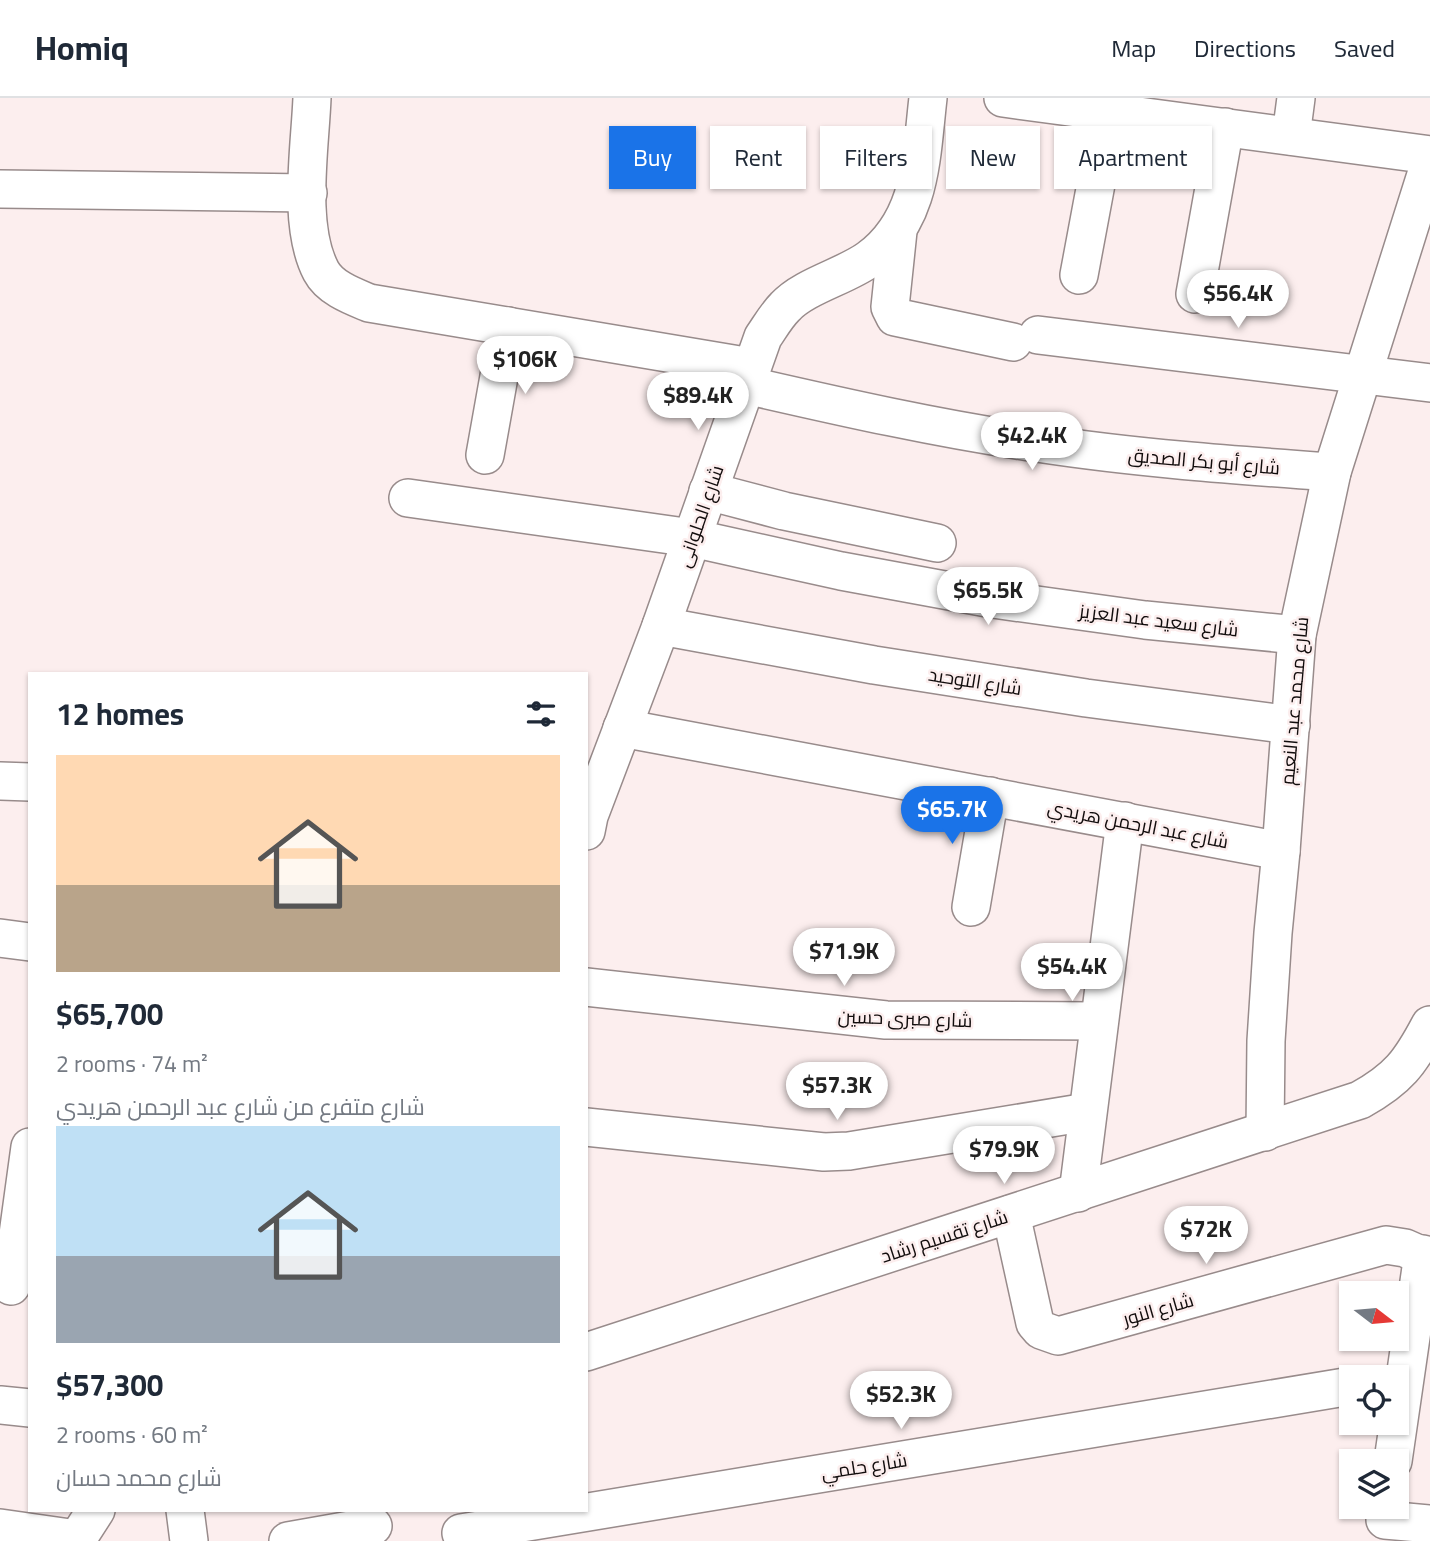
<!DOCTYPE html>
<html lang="en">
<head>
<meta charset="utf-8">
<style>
  :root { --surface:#fff; --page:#f2f2f3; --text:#1f2937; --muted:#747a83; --line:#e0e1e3; --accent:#1a73e8 }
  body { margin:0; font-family:Georgia,Cairo,serif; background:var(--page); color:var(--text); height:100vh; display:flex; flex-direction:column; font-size:26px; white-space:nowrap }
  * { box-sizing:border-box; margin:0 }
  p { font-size:23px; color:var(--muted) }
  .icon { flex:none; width:38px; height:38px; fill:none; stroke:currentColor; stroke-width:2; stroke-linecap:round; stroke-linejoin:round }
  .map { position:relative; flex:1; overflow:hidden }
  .details { position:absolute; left:28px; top:574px; width:560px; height:840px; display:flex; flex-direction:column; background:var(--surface); border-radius:0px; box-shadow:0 2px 5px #0004 }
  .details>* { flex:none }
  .top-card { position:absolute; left:609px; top:28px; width:665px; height:63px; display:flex; gap:14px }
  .needle { width:46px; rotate:106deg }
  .controls { position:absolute; left:1339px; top:1183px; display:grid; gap:14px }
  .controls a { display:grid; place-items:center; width:70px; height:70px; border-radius:0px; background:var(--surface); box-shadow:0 2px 5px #0004; font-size:35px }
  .price { position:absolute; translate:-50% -60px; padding:0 16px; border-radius:24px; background:#fff; color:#222; font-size:23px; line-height:46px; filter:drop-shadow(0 2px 4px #0008) }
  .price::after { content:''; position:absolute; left:50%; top:42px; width:21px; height:16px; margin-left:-10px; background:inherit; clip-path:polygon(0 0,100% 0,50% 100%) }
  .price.on { background:var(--accent); color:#fff }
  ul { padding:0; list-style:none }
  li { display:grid; align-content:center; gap:14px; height:371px; padding:0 28px }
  li span { display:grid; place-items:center; height:217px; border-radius:0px; color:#555 }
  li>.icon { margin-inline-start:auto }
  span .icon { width:126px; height:126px; fill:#fffc; stroke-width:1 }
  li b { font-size:30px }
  h2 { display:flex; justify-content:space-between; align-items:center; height:84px; padding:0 28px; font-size:30px }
  .pill { padding:0 24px; border-radius:0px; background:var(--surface); box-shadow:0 2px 5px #0004; font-size:24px; line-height:63px }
  .pill.on { background:var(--accent); color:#fff }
  header { display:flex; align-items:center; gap:42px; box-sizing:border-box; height:98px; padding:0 35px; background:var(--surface); border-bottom:2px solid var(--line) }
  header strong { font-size:33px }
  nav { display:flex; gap:38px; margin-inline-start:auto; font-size:24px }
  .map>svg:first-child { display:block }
</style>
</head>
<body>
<header>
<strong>Homiq</strong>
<nav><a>Map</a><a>Directions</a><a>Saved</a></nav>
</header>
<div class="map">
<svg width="1430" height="1443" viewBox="0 0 1430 1443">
  <rect width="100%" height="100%" fill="#fceeee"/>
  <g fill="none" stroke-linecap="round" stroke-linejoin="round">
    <g stroke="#988b8b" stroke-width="40">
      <g id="minor">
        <path d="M312,0C310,51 297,127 321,173C330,190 352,198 369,205L751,269"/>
        <path d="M1003,0L1430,57"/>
        <path d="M1291,38L1296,0"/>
        <path d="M0,91L308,95"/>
        <path d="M898,133L890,209L895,219L1013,244"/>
        <path d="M1079,177L1112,0"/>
        <path d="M1195,196L1225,29"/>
        <path d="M1038,237L1430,285"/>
        <path d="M746,287C842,309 939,331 1037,345C1135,360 1233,367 1332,374"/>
        <path d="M485,357L508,228"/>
        <path d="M708,393L784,413L937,445"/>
        <path d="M408,400L692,440L841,473L993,501L1145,522L1297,537"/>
        <path d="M661,528L874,567L1086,600L1291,627"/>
        <path d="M622,630L1281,753"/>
        <path d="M0,683L30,684"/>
        <path d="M586,733L589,718L661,528L763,239C770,229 776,218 785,209C804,188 846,178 869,161C922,122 921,60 928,0"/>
        <path d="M971,809L990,698"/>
        <path d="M0,840L30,844"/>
        <path d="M586,889L886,922L1099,923"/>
        <path d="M586,1029L824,1054L849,1053L1087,1014"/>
        <path d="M1265,1034L1266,943L1273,835L1281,753L1297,537L1332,374L1430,64"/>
        <path d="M1078,1095L1125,723"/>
        <path d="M1011,1116L1035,1225L1041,1232L1058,1238L1386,1147L1405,1150L1430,1161"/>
        <path d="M11,1188L30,1049"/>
        <path d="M586,1254L1360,1002C1398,981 1410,965 1430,927"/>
        <path d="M0,1307L30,1310"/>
        <path d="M1393,1363L1423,1156"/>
        <path d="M185,1412L189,1443"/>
        <path d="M1385,1422L1430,1426"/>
        <path d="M0,1430L77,1441"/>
        <path d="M461,1435L1351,1288"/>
        <path d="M76,1443L96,1412"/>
        <path d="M288,1443L373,1428"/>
      </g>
    </g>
    <use href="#minor" stroke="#fff" stroke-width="37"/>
  </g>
  <g text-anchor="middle" stroke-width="5" stroke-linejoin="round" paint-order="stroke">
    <g font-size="19" fill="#110c0c" stroke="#fceeee">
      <text transform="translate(1204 363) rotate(5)" y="7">شارع أبو بكر الصديق</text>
      <text transform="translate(700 418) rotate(-71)" y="7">شارع الحلوانى</text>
      <text transform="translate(1159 522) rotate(7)" y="7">شارع سعيد عبد العزيز</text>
      <text transform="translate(975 583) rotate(9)" y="7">شارع التوحيد</text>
      <text transform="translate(1294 603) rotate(-85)" y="7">شارع محمد عبد النعيم</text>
      <text transform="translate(1138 726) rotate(11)" y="7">شارع عبد الرحمن هريدي</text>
      <text transform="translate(905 920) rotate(2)" y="7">شارع صبرى حسين</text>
      <text transform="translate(944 1138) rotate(-18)" y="7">شارع تقسيم رشاد</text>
      <text transform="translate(1158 1211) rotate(-16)" y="7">شارع النور</text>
      <text transform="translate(864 1368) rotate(-9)" y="7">شارع حلمي</text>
    </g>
  </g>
</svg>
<div class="controls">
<a><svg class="needle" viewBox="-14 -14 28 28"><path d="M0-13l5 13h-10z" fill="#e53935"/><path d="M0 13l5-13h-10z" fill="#747a83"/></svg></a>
<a><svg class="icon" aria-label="locate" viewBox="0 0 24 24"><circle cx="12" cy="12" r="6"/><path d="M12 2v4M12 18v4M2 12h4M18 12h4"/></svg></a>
<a><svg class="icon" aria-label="layers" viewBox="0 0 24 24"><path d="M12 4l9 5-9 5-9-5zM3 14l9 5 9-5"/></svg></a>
</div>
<b class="price" style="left:1238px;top:232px">$56.4K</b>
<b class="price" style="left:525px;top:298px">$106K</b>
<b class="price" style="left:698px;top:334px">$89.4K</b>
<b class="price" style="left:1032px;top:374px">$42.4K</b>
<b class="price" style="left:988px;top:529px">$65.5K</b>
<b class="price on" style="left:952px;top:748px">$65.7K</b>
<b class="price" style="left:844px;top:890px">$71.9K</b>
<b class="price" style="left:1072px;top:905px">$54.4K</b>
<b class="price" style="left:837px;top:1024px">$57.3K</b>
<b class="price" style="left:1004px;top:1088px">$79.9K</b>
<b class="price" style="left:1206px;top:1168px">$72K</b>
<b class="price" style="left:901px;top:1333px">$52.3K</b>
<div class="top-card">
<a class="pill on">Buy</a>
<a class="pill">Rent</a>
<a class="pill">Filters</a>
<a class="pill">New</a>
<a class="pill">Apartment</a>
</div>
<section class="details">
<h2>12 homes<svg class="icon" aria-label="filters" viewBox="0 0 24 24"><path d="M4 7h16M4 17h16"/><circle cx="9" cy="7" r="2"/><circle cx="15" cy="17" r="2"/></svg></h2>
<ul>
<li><span style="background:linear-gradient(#ffd9b3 60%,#b9a48a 0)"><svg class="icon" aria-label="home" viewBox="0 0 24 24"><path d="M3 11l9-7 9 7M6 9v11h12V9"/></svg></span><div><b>$65,700</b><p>2 rooms · 74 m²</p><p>شارع متفرع من شارع عبد الرحمن هريدي</p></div></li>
<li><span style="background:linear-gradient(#bfe0f5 60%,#9aa5b1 0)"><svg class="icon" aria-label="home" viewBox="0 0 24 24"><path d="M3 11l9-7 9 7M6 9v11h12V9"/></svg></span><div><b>$57,300</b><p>2 rooms · 60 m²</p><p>شارع محمد حسان</p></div></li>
</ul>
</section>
</div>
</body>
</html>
